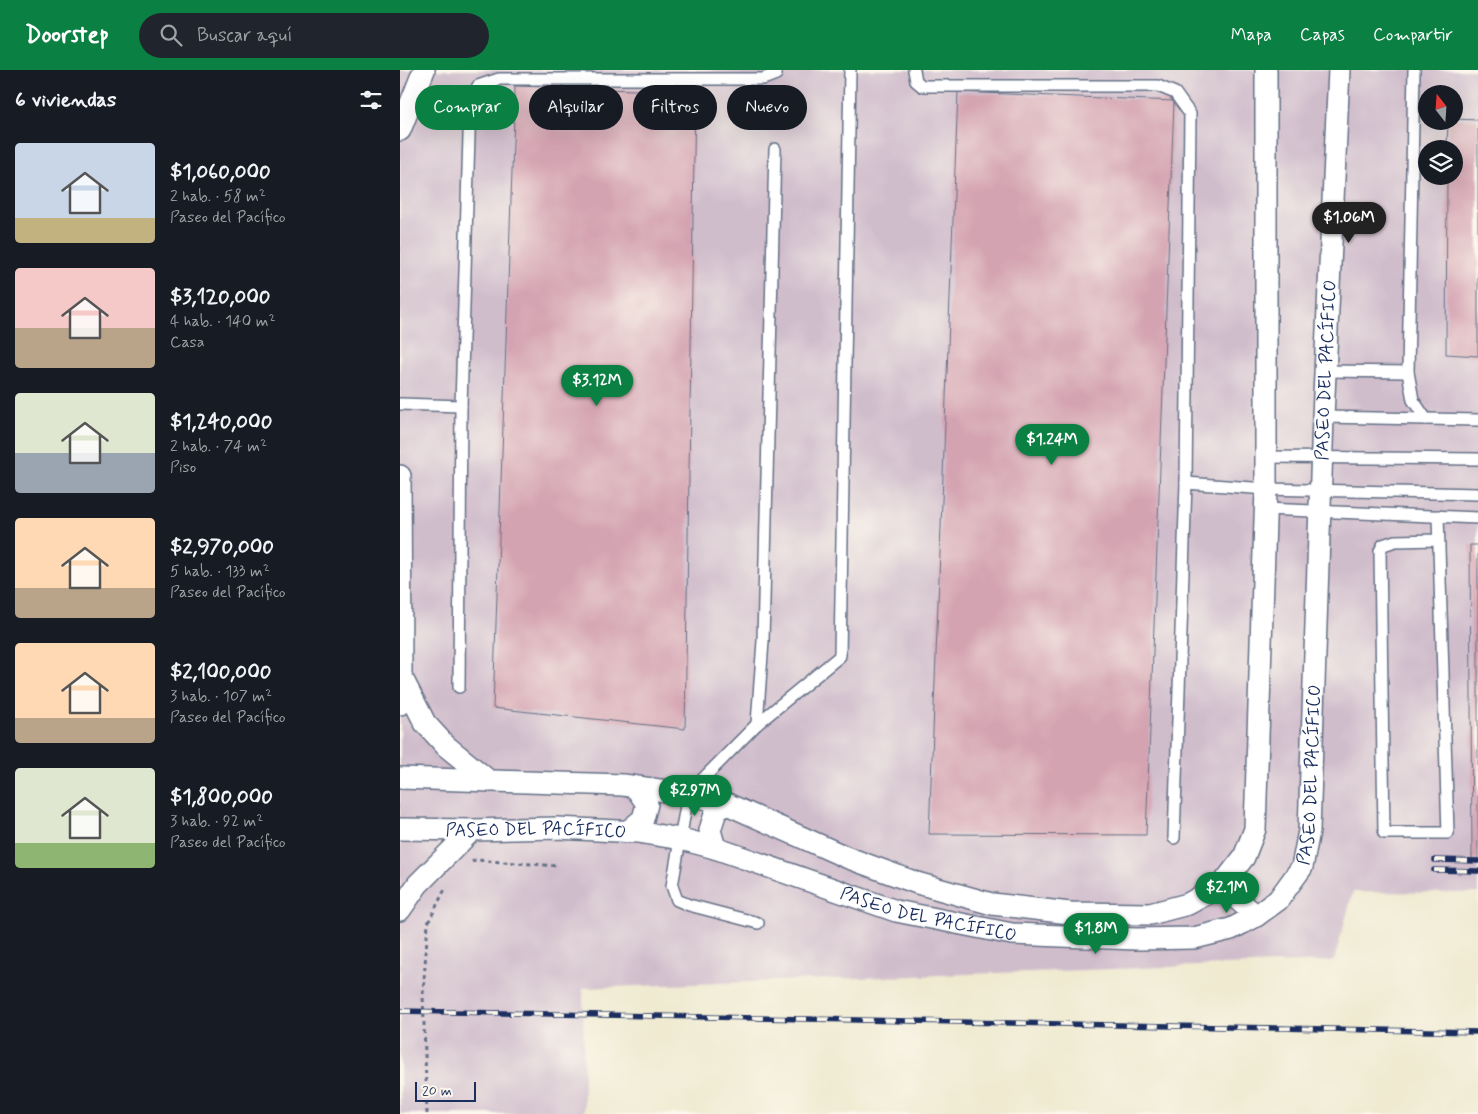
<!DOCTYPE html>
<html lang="es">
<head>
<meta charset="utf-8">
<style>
  :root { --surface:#171b24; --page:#20242c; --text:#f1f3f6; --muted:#9ea1a6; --accent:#0b8043 }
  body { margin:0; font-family:Mynerve,sans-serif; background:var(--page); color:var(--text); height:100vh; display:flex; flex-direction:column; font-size:19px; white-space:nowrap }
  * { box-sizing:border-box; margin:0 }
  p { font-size:16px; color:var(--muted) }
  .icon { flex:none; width:28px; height:28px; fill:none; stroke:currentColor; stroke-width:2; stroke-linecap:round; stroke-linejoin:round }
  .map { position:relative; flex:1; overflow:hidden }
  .panel { display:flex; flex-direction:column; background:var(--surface); width:400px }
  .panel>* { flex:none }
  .hud { position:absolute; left:15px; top:15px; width:475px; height:45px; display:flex; gap:10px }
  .needle { width:32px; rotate:343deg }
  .buttons { position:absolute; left:1018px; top:15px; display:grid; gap:10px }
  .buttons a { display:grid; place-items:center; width:45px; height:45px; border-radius:50%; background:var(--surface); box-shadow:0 5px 20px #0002; font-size:25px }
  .scale { position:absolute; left:15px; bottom:12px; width:61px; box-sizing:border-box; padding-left:5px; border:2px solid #1b2f5e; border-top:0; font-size:14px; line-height:18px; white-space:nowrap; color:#1b2f5e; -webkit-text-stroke:4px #fbf7ec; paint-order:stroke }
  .price { position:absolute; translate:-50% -42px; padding:0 11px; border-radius:18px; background:var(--accent); color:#fff; font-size:16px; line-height:32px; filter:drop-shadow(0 1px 2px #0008) }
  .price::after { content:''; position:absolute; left:50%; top:30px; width:15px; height:11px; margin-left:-8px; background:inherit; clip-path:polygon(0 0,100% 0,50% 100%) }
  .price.active { background:#222; color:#fff }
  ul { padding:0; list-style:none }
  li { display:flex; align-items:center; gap:15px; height:125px; padding:0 15px }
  li span { display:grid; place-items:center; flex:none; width:140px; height:100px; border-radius:5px; color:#555 }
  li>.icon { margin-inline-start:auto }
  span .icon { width:60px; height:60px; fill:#fffc; stroke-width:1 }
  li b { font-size:21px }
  h2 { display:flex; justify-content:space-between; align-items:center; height:60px; padding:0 15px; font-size:21px }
  .chip { padding:0 18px; border-radius:22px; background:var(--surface); box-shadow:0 5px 20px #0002; font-size:18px; line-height:45px }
  .chip.active { background:var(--accent); color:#fff }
  header { display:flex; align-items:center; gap:30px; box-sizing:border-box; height:70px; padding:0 25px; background:var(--accent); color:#fff }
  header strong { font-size:24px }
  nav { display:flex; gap:28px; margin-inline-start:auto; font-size:18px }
  .search { width:350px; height:45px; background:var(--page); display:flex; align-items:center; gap:12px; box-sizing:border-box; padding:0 18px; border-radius:28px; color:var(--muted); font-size:19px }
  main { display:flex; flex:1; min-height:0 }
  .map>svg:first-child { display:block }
</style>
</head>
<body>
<header>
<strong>Doorstep</strong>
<div class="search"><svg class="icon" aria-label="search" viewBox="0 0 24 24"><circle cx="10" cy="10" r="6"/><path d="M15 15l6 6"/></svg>Buscar aquí</div>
<nav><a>Mapa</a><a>Capas</a><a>Compartir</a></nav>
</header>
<main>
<section class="panel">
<h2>6 viviendas<svg class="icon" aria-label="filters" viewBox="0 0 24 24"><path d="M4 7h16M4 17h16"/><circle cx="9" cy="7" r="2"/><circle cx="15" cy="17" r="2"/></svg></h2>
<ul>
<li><span style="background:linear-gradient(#c9d6e8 75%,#c2b280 0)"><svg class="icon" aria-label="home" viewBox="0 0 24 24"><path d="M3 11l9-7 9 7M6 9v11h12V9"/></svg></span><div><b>$1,060,000</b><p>2 hab. · 58 m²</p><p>Paseo del Pacífico</p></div></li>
<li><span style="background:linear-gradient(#f6c9c9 60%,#b9a48a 0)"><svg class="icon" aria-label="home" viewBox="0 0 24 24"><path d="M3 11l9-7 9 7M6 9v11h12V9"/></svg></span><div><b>$3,120,000</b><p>4 hab. · 140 m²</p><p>Casa</p></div></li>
<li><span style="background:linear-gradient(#dfe7d0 60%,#9aa5b1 0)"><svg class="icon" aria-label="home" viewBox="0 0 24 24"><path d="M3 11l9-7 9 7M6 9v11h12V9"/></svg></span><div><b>$1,240,000</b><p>2 hab. · 74 m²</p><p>Piso</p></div></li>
<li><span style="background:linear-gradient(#ffd9b3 70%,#b9a48a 0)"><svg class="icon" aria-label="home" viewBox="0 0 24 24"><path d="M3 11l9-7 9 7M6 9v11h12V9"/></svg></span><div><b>$2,970,000</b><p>5 hab. · 133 m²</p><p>Paseo del Pacífico</p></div></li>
<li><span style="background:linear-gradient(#ffd9b3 75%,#b9a48a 0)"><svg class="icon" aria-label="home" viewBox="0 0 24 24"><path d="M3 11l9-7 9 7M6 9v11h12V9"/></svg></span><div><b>$2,100,000</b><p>3 hab. · 107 m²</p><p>Paseo del Pacífico</p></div></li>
<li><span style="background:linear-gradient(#dfe7d0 75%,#8fb573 0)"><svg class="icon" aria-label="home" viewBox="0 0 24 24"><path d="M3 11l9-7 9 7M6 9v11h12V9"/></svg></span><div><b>$1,800,000</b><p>3 hab. · 92 m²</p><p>Paseo del Pacífico</p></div></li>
</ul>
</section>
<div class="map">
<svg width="1078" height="1044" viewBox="0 0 1078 1044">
  <rect width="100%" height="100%" fill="#fbf7ec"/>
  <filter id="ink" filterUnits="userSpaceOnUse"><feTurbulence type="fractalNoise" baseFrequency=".02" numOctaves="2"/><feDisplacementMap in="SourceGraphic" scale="10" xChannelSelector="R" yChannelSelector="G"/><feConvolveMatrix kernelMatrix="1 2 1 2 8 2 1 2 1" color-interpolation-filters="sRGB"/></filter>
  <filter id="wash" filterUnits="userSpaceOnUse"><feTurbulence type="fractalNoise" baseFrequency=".0096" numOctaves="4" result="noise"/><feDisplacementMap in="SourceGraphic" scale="20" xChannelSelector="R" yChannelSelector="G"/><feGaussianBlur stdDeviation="1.12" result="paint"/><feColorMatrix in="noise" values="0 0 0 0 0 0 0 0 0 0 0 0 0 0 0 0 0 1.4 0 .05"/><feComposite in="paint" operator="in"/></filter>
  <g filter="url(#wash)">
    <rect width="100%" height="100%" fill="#efead0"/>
    <path fill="#d0bdcc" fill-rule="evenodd" d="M0,0H1078V823L953,822L934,891L183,918L184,1044H0ZM1026,24H1054V51H1026ZM1026,79H1054V106H1026Z"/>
    <g id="blocks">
      <g fill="#d4a3b1">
        <path d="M115,16L295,22L285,659L93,638Z"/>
        <path d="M558,22L774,31L746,765L529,764Z"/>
        <path d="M1054,49L1078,50V286L1046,284L1047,106H1054V79H1047L1048,51H1054Z"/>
        <path d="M1070,475H1078V789H1072Z"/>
      </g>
    </g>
  </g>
  <g filter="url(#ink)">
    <use href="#blocks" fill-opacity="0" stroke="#657086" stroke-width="1"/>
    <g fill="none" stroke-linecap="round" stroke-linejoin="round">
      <g stroke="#657086" stroke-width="14">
        <g id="service">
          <path d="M514,0L516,11L522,16H758L775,23L790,44L786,413"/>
          <path d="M1014,0L1008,302L1013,330L1026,349"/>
          <path d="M925,301L1008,302"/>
          <path d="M0,334L61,336"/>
          <path d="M923,347L1078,350"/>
          <path d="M866,387L1078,389"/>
          <path d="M865,439L1078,448"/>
          <path d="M1038,446L1048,763H984L980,481L983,475L995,471L1038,470"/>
          <path d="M59,617L61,336L70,32L78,16L99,9H363L376,4V0"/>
          <path d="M357,654L363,571L375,79"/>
          <path d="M774,768L786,413L866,419L1078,424"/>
          <path d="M358,853L289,835L277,830L272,816L288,724L357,654L440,586L450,0"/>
        </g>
      </g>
      <g stroke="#657086" stroke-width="24">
        <g id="minor">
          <path d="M0,60L24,0"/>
          <path d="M0,406L1,607L0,634"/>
          <path d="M2,608L25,653L46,676L89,711"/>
          <path d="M0,708L223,715L288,724L327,734L446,787L517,813L592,834L670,843L750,844L788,834L822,815L844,787L855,759L866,419V0"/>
          <path id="s1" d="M0,759L72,760L157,758L238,762L281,769L315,778L496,841L612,864L736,869L794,868L831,859L856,846L878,830L902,797L909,761L923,347L939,0"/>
          <path d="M227,762L243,749L247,734L236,718"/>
          <path d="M315,778L310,760L316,741L327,734"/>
          <path d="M822,815L856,846"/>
          <path d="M0,840L18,814L72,760"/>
        </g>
      </g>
      <g stroke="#657086" stroke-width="3" stroke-dasharray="4 4" stroke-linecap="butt">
        <path d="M72,792L75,790L159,796"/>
        <path d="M27,1044L23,924L28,853L45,819"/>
      </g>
      <use href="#service" stroke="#fff" stroke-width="11"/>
      <use href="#minor" stroke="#fff" stroke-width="21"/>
      <g stroke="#1b2f5e" stroke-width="5.5">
        <g id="rail">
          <path d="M1035,790L1078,791"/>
          <path d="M1034,800L1078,801"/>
          <path d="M0,941L1078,962"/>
        </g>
      </g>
      <use href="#rail" stroke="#fbf7ec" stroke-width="4" stroke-dasharray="11" stroke-linecap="butt"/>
    </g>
  </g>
  <g text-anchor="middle" stroke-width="4" stroke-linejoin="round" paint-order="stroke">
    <g font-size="18" fill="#1b2f5e" stroke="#fbf7ec">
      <text dy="6" stroke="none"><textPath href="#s1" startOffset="1441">PASEO DEL PACÍFICO</textPath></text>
      <text dy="6" stroke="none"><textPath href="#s1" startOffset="1036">PASEO DEL PACÍFICO</textPath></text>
      <text dy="6" stroke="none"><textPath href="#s1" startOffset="136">PASEO DEL PACÍFICO</textPath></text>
      <text dy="6" stroke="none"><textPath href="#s1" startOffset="541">PASEO DEL PACÍFICO</textPath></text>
    </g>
  </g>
</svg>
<div class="buttons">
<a><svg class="needle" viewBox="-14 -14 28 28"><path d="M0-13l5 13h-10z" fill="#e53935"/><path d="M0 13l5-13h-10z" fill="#9ea1a6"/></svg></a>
<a><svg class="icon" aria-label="layers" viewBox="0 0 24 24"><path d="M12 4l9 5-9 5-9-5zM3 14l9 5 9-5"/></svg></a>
</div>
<div class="scale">20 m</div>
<b class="price active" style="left:949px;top:174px">$1.06M</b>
<b class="price" style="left:197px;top:337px">$3.12M</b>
<b class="price" style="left:652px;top:396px">$1.24M</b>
<b class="price" style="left:295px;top:747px">$2.97M</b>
<b class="price" style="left:827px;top:844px">$2.1M</b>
<b class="price" style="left:696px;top:885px">$1.8M</b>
<div class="hud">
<a class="chip active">Comprar</a>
<a class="chip">Alquilar</a>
<a class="chip">Filtros</a>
<a class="chip">Nuevo</a>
</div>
</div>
</main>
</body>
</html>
